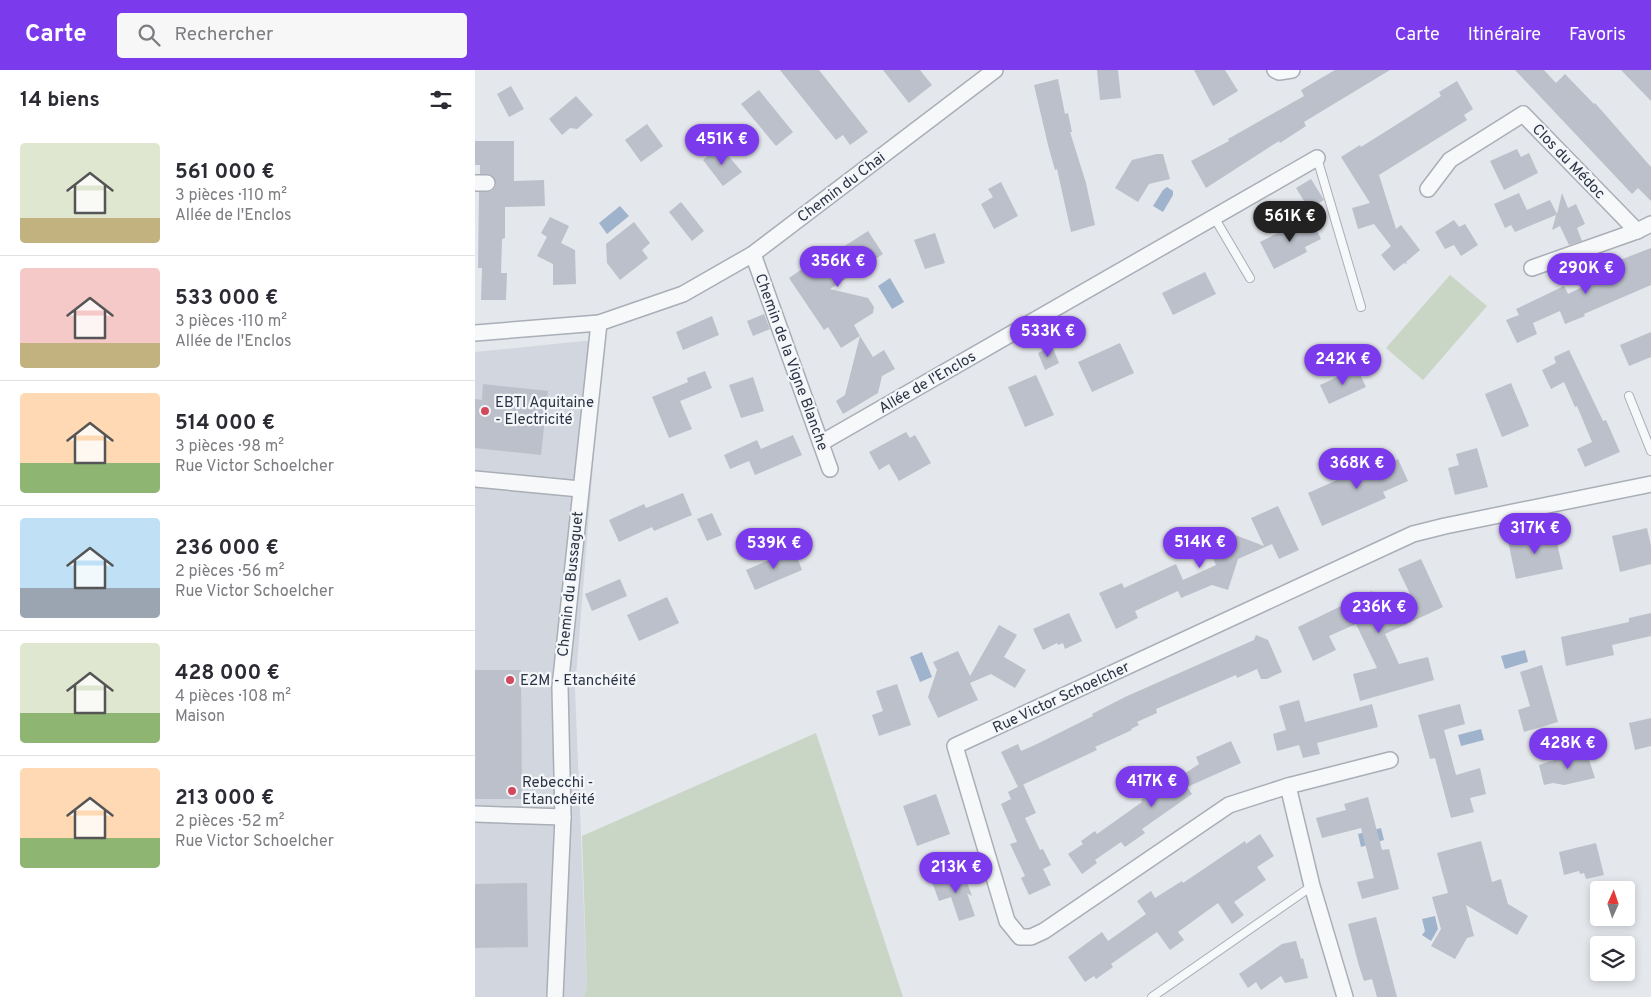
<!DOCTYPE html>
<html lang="fr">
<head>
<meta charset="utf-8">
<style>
  :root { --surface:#fff; --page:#f7f7f7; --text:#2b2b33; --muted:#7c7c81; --line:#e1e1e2; --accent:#7c3aed }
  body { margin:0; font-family:Overpass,sans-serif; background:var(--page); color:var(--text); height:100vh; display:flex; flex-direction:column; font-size:19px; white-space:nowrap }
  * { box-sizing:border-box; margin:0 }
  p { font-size:16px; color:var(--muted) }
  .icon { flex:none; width:28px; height:28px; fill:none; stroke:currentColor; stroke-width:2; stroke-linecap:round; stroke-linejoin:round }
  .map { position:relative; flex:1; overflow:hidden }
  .panel { display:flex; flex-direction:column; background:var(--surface); width:475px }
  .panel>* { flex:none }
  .needle { width:32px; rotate:3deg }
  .fabs { position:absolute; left:1115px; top:811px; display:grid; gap:10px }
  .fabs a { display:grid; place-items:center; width:45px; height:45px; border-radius:5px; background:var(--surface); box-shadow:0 2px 8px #0003; font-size:25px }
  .price { position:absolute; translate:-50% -42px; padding:0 11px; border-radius:18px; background:var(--accent); color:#fff; font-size:16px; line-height:32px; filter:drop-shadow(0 1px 2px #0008) }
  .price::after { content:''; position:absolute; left:50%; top:30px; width:15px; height:11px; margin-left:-8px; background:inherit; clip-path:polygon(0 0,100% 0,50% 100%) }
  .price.selected { background:#222; color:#fff }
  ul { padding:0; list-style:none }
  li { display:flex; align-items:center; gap:15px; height:125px; padding:0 20px }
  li+li { border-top:1px solid var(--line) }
  li span { display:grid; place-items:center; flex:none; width:140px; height:100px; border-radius:5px; color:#555 }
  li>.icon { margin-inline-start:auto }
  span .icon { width:60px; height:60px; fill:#fffc; stroke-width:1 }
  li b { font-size:21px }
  h2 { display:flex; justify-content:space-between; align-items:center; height:60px; padding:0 20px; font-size:21px }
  header { display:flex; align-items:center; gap:30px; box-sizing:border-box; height:70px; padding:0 25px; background:var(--accent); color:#fff }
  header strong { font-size:24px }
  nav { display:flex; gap:28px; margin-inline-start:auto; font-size:18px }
  .search { width:350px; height:45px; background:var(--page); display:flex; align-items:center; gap:12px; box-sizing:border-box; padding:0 18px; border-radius:5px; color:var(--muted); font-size:19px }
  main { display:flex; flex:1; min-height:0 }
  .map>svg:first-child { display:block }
</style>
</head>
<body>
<header>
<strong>Carte</strong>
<div class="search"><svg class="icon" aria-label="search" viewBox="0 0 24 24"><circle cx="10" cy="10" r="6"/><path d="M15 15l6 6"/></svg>Rechercher</div>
<nav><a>Carte</a><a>Itinéraire</a><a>Favoris</a></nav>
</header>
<main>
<section class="panel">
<h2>14 biens<svg class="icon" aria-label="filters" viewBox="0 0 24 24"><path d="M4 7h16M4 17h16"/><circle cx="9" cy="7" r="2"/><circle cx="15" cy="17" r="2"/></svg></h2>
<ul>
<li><span style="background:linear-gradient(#dfe7d0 75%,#c2b280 0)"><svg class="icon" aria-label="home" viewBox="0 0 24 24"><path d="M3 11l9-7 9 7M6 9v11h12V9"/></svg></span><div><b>561 000 €</b><p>3 pièces · 110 m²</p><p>Allée de l'Enclos</p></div></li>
<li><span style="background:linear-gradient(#f6c9c9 75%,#c2b280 0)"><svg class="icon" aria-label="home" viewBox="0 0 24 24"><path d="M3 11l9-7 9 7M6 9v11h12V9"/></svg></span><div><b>533 000 €</b><p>3 pièces · 110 m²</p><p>Allée de l'Enclos</p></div></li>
<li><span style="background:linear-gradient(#ffd9b3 70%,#8fb573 0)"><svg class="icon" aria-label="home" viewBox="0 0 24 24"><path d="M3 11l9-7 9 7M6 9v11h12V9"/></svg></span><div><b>514 000 €</b><p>3 pièces · 98 m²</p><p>Rue Victor Schoelcher</p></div></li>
<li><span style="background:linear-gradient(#bfe0f5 70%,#9aa5b1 0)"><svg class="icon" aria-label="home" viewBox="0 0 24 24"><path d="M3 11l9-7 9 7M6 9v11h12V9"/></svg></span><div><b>236 000 €</b><p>2 pièces · 56 m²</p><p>Rue Victor Schoelcher</p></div></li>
<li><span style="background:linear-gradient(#dfe7d0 70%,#8fb573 0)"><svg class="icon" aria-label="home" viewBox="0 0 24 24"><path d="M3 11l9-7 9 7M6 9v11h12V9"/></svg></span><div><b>428 000 €</b><p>4 pièces · 108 m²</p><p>Maison</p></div></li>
<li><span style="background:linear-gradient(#ffd9b3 70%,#8fb573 0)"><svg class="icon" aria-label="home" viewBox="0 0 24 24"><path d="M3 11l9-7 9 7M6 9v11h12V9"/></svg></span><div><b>213 000 €</b><p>2 pièces · 52 m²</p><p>Rue Victor Schoelcher</p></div></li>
</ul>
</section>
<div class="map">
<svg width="1176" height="927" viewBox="0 0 1176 927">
  <rect width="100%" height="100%" fill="#e4e7ec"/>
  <path fill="#d2d6de" d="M128,269L100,619L112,916L109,927H0V282Z"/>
  <g fill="#c9d6c5">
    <path d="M975,205L1012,236L948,310L911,278Z"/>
    <path d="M341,663L428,927H109L112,916L107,766Z"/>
  </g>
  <g fill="#9fb4cc">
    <path d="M692,117L698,121V125L688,142L678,136L688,120Z"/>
    <path d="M145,136L154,146L132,164L124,153Z"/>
    <path d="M415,208L429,232L417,239L403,216Z"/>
    <path d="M1050,580L1053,592L1030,599L1026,586Z"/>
    <path d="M447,582L457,607L445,612L435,587Z"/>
    <path d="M1006,659L1009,670L986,676L983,665Z"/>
    <path d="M906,758L909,770L886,777L883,764Z"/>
    <path d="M960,846L963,859L956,871L947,865L950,861L947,849Z"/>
  </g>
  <g fill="#bbc0ca">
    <path d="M305,0H344L393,62L375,75L368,65L361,70Z"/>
    <path d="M408,0H445L457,15L434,33Z"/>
    <path d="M622,0H643L646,28L625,30Z"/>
    <path d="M719,0H750L763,21L738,36Z"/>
    <path d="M860,0H915L829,52L831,56L805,73L804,71L731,118L716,91L754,71L753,69L829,26L826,20Z"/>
    <path d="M1040,0H1069L1081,13L1090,4L1119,34L1120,33L1176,97V131L1163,118L1157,124Z"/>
    <path d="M1146,0H1176V31Z"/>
    <path d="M583,9L590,44L593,43L597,62H595L611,113L620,155L596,162L582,99L580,100L573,75L559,15Z"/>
    <path d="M982,11L998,39L989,45L992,50L904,105L921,159L926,155L945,180L931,192L932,194L929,193L919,201L906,185L916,176L899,154L883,159L877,138L895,133L866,87L885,75L886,77L932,48L966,26L964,22Z"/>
    <path d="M36,16L49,39L34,47L22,24Z"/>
    <path d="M284,20L318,62L301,76L266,34Z"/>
    <path d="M101,26L118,45L102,59L95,58L87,65L74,49Z"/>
    <path d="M172,54L188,76L166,92L150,70Z"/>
    <path d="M0,71H39V111L69,110L70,136L30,137V168L27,169L26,203H32L31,230H6L7,198H3L4,122L17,121L20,117L21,113L16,105L5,104V95H0Z"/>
    <path d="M245,76L267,102L248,116L228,90Z"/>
    <path d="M1042,79L1046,87L1054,83L1063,103L1029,120L1015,91Z"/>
    <path d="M682,84H688L695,109L674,114L663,132L640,118L657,90Z"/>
    <path d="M836,109L849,130L834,139L821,118Z"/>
    <path d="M526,112L543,146L519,159L506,134L518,127L513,119Z"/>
    <path d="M1044,123L1052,140L1075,130L1082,144L1087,123L1093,138L1101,134L1110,154L1102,158L1107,171L1094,175L1085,156L1077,160L1081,145L1040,162L1036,155L1030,158L1019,134Z"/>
    <path d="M206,132L229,161L217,171L194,142Z"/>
    <path d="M75,147L94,156L86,173L100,180L101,214L78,215V194L62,186L72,167L66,163Z"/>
    <path d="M835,147L846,169L830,177L832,182L799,199L785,172Z"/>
    <path d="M979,150L984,157L990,154L1003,175L986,186L979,175L970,179L960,162Z"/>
    <path d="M159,152L175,173L167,180L173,188L145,210L132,193L131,174Z"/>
    <path d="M393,161L408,184L355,219L393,228L399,237L398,243L379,255L385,266L366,278L353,257L349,260L314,208L349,184L351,188Z"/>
    <path d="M460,163L470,193L450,199L439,170Z"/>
    <path d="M1176,178V215L1109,244L1110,246L1090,254L1085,241L1058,253L1062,264L1042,273L1031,250L1044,245L1041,239L1089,216L1093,224L1127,207L1124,200L1145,190Z"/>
    <path d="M730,202L741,224L698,245L687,223Z"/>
    <path d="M289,244L295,259L278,266L272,251Z"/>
    <path d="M237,246L244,265L208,280L201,262Z"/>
    <path d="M1176,262V287L1154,296L1145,275Z"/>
    <path d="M385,266L398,287L409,280L420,299L407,306L403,323L368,344L361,331L370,325Z"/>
    <path d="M645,273L659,303L617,322L603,292Z"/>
    <path d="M577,276L584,293L570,300L563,283Z"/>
    <path d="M1094,280L1128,351L1131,350L1145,382L1110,397L1102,379L1117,372L1102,336L1100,337L1089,312L1076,319L1067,300L1081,293L1079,287Z"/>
    <path d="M882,298L891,317L854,334L845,315Z"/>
    <path d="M230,301L237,318L205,331L217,359L194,368L177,327L213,312L212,308Z"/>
    <path d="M561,305L579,345L550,357L533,317Z"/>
    <path d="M278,307L289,341L266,348L254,315Z"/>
    <path d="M1036,313L1054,356L1027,367L1010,324Z"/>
    <path d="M8,314L73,321L66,385L0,378V329L7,330Z"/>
    <path d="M431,362L435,368L440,365L456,393L424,411L414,394L404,400L394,382Z"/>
    <path d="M318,365L327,385L280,405L274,391L255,399L249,385L282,370L286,379Z"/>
    <path d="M1002,378L1013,417L980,425L973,398L984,395L981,384Z"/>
    <path d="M904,385L908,396L923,389L933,411L908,422L911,428L847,456L833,423L887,399L885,394Z"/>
    <path d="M208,423L217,445L179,461L177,457L144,472L134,450L169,434L171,438Z"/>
    <path d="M803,436L824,480L804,489L797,474L763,489L753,520L737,515L706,528L703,521L660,541L663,548L641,559L624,523L647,513L649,518L701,494L708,510L741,495L729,468L747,460L789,476L776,448Z"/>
    <path d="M237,443L247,465L232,471L222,449Z"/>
    <path d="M1172,458L1176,476V494L1145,502L1137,466Z"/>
    <path d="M1079,461L1088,499L1041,509L1033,471Z"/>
    <path d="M319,479L327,500L280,520L271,500Z"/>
    <path d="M946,489L968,537L910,564L924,594L953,587L959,610L885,631L878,604L902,598L881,554L854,566L861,580L838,591L823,557L897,521L905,539L936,526L923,499Z"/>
    <path d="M145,509L152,526L117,541L110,524Z"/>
    <path d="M192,527L204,553L164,571L152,545Z"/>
    <path d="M594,543L607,571L590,579L588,573L583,575L582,573L568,580L558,559Z"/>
    <path d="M1176,543V566L1137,575L1139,585L1091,596L1086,567L1154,552V548Z"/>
    <path d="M524,555L542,565L529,587L551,600L540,618L516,604L495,613L503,630L463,648L453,627L462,600L458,592L483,581L495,606Z"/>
    <path d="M781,565L793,570L807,602L792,609H786L782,599L762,608L761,605L681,639L682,643L662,652L664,655L656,659L657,660L620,677L622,680L543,717L526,682L543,674L546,681L562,674L618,646L617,644L650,627L779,570Z"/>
    <path d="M1067,595L1083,652L1049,662L1043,640L1055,636L1045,602Z"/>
    <path d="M0,600H46L47,729H0Z"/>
    <path d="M422,614L436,655L404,666L397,645L408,641L401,621Z"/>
    <path d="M824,630L830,652L897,634L903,657L842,673L845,684L828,688L824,675L802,681L798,664L811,660L804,636Z"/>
    <path d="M985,634L990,654L969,660L981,705L1005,698L1011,724L995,728L999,742L976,748L960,688L955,689L943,645Z"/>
    <path d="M1176,648V676L1160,680L1154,653Z"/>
    <path d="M756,671L766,693L712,717L717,724L667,759L670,763L650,777L646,772L620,790L622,793L607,804L593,784L608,774L606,771L620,761L622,764L667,732L666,730L680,720L682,722L724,694L721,687Z"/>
    <path d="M1111,680L1120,708L1089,715L1078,713L1069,715L1064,695Z"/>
    <path d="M548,714L561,743L550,748L565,780L568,779L576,795L568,799L576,815L554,825L546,808L550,806L535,774L542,772L526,734L536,729L533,722Z"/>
    <path d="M461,724L475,764L442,776L428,736Z"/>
    <path d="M893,727L907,780L914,779L924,819L887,829L882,812L899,808L886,758L847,768L841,748L871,740L869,734Z"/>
    <path d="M785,764L799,786L782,797L791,810L759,832L769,845L757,854L743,833L703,862L709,870L695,880L682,862L636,894L638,897L621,909L619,906L610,912L593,887L627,862L633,871L671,844L662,831L676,821L680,828L707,811L708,813L770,771L771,774Z"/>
    <path d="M1006,771L1017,812L1026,809L1033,834L1053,846L1042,865L991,835L999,866L992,868L980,889L956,876L966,859L957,827L973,823L962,783Z"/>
    <path d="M1121,773L1129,805L1111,809L1109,803L1105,804L1104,801L1089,805L1084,782Z"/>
    <path d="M488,801L497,826L492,823L500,846L484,851L476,827L464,831L457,812Z"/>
    <path d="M52,813L53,877L0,878V814Z"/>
    <path d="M901,847L922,927H902L897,909L889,911L884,896L873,854Z"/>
    <path d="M821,871L826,889L828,888L833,908L810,913L806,906L786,920L781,912L773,918L764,904L807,874Z"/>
  </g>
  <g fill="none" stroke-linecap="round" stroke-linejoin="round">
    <g stroke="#a9aeb7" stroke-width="10">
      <g id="lane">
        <path d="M842,88L886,237"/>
        <path d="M739,147L775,208"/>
        <path d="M1154,326L1176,381"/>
        <path d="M677,927L837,816"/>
      </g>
    </g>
    <g stroke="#a9aeb7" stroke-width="18">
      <g id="street">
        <path d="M800,0L804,2L817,0"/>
        <path d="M0,113H12"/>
        <path d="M953,119L975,90L1048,44L1162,161L1176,154"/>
        <path d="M278,184L355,399"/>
        <path d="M1057,198L1162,161"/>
        <path d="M0,263L124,253L208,224L278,184L520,0"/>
        <path d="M346,373L842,88"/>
        <path d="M0,409L105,419"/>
        <path d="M813,716L915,690"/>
        <path d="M0,744L88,747"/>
        <path d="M80,927L88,747L85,617L124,253"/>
        <path d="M870,927L837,816L813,716L754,735L569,861L556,867H545L532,851L480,676L938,464L970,456L1176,414"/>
      </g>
    </g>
    <use href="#lane" stroke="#f7f8fa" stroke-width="8"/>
    <use href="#street" stroke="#f7f8fa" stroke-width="15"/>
  </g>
  <g fill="#d1495b" stroke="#f4f6f9" stroke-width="2">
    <circle cx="10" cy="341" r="5"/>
    <circle cx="35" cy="610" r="5"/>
    <circle cx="37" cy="721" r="5"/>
  </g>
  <g text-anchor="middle" stroke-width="4.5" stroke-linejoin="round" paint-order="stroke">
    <g font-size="15" fill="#2b3445" stroke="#f4f6f9">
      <text transform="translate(1094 91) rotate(46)" y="5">Clos du Médoc</text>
      <text transform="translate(366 117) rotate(-37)" y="5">Chemin du Chai</text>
      <text transform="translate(317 292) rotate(70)" y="5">Chemin de la Vigne Blanche</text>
      <text transform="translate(452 312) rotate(-30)" y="5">Allée de l'Enclos</text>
      <text transform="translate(95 514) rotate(-84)" y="5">Chemin du Bussaguet</text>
      <text transform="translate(586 627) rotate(-25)" y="5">Rue Victor Schoelcher</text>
    </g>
    <g font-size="15" fill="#2b3445" stroke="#f4f6f9" text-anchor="start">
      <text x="20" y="337">EBTI Aquitaine<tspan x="20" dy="17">- Electricité</tspan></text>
      <text x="45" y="615">E2M - Etanchéité</text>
      <text x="47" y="717">Rebecchi -<tspan x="47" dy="17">Etanchéité</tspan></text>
    </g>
  </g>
</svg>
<div class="fabs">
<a><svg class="needle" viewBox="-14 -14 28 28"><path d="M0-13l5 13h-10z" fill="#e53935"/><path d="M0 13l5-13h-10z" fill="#7c7c81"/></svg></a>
<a><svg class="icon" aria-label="layers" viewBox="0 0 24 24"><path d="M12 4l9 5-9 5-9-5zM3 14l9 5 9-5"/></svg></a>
</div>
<b class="price" style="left:247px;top:96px">451K €</b>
<b class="price selected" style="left:815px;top:173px">561K €</b>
<b class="price" style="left:363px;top:218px">356K €</b>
<b class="price" style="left:1111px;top:225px">290K €</b>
<b class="price" style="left:573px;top:288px">533K €</b>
<b class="price" style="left:868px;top:316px">242K €</b>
<b class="price" style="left:882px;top:420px">368K €</b>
<b class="price" style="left:1060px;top:485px">317K €</b>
<b class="price" style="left:725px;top:499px">514K €</b>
<b class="price" style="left:299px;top:500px">539K €</b>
<b class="price" style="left:904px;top:564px">236K €</b>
<b class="price" style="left:1093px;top:700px">428K €</b>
<b class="price" style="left:677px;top:738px">417K €</b>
<b class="price" style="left:481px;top:824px">213K €</b>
</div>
</main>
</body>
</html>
